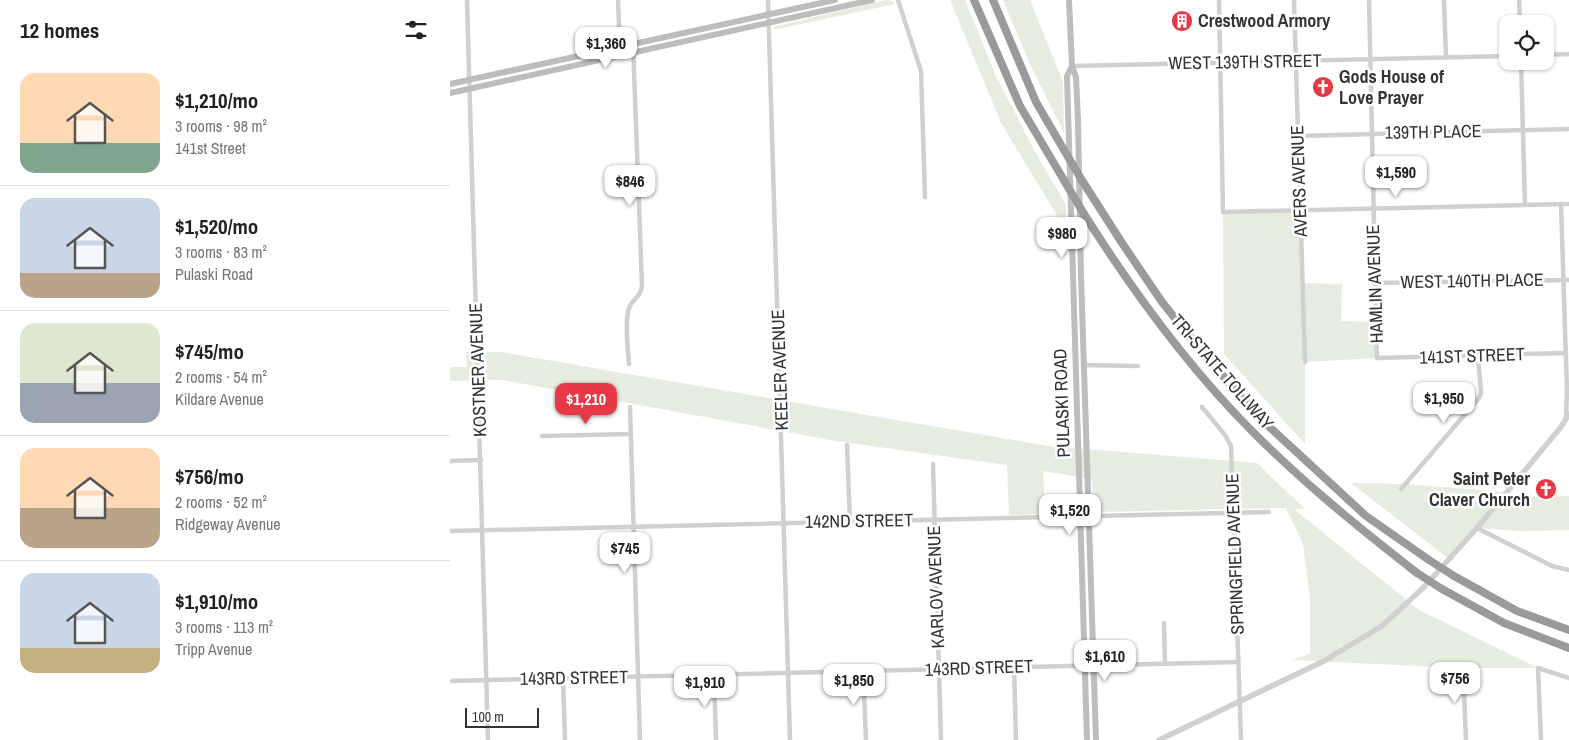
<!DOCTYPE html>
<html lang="en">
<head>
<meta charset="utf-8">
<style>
  :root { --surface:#fff; --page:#f2f2f2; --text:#222; --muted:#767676; --line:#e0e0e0; --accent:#e63946 }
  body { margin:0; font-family:"Archivo Narrow",sans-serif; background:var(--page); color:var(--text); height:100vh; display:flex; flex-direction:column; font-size:19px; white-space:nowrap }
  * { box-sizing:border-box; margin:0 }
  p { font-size:16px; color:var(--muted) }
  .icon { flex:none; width:28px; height:28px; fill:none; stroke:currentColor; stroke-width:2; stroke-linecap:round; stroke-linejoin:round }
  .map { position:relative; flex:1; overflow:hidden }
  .sheet { display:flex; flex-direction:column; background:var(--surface); width:450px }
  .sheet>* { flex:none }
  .controls { position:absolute; left:1049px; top:15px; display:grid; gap:10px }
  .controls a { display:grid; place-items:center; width:55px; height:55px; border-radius:10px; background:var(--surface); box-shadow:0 1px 4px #0004; font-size:25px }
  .scale { position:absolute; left:15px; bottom:12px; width:74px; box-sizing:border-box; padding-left:5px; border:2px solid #333; border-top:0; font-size:14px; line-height:18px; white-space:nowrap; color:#333; -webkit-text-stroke:4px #fff; paint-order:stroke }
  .price { position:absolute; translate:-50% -42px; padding:0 11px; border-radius:10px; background:#fff; color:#222; font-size:16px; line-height:32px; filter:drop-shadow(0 1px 2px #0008) }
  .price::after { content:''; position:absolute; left:50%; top:30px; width:15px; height:11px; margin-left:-8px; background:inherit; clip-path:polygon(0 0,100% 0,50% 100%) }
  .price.selected { background:var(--accent); color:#fff }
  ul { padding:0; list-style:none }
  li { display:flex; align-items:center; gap:15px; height:125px; padding:0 20px }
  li+li { border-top:1px solid var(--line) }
  li span { display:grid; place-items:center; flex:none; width:140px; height:100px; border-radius:15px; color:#555 }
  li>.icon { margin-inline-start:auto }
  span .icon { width:60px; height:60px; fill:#fffc; stroke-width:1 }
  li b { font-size:21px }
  h2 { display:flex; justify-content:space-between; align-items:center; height:60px; padding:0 20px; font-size:21px }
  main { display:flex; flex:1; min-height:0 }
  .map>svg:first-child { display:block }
</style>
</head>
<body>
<main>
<section class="sheet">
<h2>12 homes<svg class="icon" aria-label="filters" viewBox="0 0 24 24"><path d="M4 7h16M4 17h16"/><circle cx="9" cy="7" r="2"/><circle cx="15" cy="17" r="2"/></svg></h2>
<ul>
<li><span style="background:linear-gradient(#ffd9b3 70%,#7fa58c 0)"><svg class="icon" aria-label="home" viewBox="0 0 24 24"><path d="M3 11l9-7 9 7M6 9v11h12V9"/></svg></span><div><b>$1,210/mo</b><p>3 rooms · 98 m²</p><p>141st Street</p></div></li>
<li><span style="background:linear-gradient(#c9d6e8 75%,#b9a48a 0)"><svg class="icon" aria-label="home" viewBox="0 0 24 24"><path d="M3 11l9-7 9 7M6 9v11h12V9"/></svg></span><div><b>$1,520/mo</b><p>3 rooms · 83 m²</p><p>Pulaski Road</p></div></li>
<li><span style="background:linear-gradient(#dfe7d0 60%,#9aa5b1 0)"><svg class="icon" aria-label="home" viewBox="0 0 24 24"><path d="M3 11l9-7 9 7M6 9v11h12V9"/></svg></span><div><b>$745/mo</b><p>2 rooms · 54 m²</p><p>Kildare Avenue</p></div></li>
<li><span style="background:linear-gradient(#ffd9b3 60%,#b9a48a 0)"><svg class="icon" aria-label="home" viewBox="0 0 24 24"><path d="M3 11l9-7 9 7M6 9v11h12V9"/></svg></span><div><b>$756/mo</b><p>2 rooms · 52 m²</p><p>Ridgeway Avenue</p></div></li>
<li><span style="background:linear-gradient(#c9d6e8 75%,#c2b280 0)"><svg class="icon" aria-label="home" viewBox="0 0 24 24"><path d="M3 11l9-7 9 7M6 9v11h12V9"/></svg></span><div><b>$1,910/mo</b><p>3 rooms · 113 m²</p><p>Tripp Avenue</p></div></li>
</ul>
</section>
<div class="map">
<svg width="1119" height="740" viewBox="0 0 1119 740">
  <rect width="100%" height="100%" fill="#fff"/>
  <g fill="#e6ecdf">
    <path d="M436,0L442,1L445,4L323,30L325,26L331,25Z"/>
    <path d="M500,0H515L546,76L584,150L616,205V230L552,125Z"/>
    <path d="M553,0H580L613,82L614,133L580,64Z"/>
    <path d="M850,210L852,283L892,284L891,321L926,322L927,358L855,362V444L774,354L773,212Z"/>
    <path d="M16,352H50L598,446L807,463L855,509H844L969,610L1088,668H1013L842,660L860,654V599L853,544L836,508L643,512L642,479L593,471L595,514L559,515L557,465L386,441L53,380L0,381V367H17Z"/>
    <path d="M901,483L956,484L1057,492L1063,497L1119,496V530L1071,531L1027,528L999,559Z"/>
  </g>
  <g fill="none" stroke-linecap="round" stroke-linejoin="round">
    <g stroke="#d0d0d0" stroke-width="4.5">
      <path d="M17,0L38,740"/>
      <path d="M168,0L170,49"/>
      <path d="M318,0L340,740"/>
      <path d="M448,0L471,71L475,197"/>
      <path d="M769,0L773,212L1119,204"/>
      <path d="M844,0L855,362"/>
      <path d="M919,0L927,358L1116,353"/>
      <path d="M994,0L996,57"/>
      <path d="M1069,0L1070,24"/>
      <path d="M1095,55L1119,54"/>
      <path d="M1071,61L1075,205"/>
      <path d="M622,66L1058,56"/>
      <path d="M848,136L1119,129"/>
      <path d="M1111,204L1117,391L1116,417"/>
      <path d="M924,283L1119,280"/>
      <path d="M179,364C178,348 175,329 178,312C180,299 191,299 192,285L183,44"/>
      <path d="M635,365L688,366"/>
      <path d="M180,407L190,740"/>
      <path d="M752,407L775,435L781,446L790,710"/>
      <path d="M92,436L181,434"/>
      <path d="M397,445L400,522"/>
      <path d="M0,461L31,460"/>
      <path d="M483,464L491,740"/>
      <path d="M951,489L1029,398L1031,393L1028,356"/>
      <path d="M1027,528L1102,566L1119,570"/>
      <path d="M0,531L819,512"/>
      <path d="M714,623L715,664"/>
      <path d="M564,667L566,740"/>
      <path d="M1013,668L1016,740"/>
      <path d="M413,671L416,740"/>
      <path d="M264,675L266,740"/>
      <path d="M113,679L115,740"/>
      <path d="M0,681L788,662"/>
      <path d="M790,713L791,740"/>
      <path d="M1091,740L1088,668L1119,678"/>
    </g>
    <path stroke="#d0d0d0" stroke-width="5.5" d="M709,740L874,661L932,626L974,587L1027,528L1111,427L1119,414"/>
    <g stroke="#bdbdbd" stroke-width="6">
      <path d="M619,0L622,66L626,77L628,120L631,276L646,740"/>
      <path d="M622,66L617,76L637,740"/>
      <path d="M0,84L385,0"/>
      <path d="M0,93L422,0"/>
    </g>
    <g stroke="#9a9a9a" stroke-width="8">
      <path d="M524,0L570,106L615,182"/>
      <path d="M543,0L586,102L614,150"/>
      <path d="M633,182L672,243L712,302L757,358L813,421L916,516L979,560"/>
      <path d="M634,214C682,290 735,363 798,427C850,480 908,527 967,573"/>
      <path d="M1004,576L1067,611L1119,630"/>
      <path d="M992,589L1054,623L1119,648"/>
    </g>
    <g stroke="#9a9a9a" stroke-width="8">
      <path d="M614,150L633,182"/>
      <path d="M615,182L634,214"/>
      <path d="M979,560L1004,576"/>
      <path d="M967,573L992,589"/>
    </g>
  </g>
  <defs>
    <g id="building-disc" transform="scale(1.125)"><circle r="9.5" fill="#e63946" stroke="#fff"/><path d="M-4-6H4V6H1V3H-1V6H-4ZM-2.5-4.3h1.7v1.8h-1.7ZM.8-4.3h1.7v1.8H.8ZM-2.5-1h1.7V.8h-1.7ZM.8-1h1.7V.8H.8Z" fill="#fff"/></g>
    <g id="church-disc" transform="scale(1.125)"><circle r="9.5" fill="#e63946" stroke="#fff"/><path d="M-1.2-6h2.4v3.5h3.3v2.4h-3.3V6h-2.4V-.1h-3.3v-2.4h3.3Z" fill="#fff"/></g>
  </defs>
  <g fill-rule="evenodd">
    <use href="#building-disc" x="732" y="21"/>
    <use href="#church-disc" x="873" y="87"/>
    <use href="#church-disc" x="1096" y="489"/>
  </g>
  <g text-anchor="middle" stroke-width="5" stroke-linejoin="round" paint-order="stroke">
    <g font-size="18" font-weight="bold" fill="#333" stroke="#fff" text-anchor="start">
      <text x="748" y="27">Crestwood Armory</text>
      <text x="889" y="83">Gods House of<tspan x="889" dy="21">Love Prayer</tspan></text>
      <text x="1080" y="485" text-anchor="end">Saint Peter<tspan x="1080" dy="21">Claver Church</tspan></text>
    </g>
    <g font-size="18" fill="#333" stroke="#fff">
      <text transform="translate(795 62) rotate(-1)" y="6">WEST 139TH STREET</text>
      <text transform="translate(983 132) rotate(-1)" y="6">139TH PLACE</text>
      <text transform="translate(849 181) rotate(-92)" y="6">AVERS AVENUE</text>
      <text transform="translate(1022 281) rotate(-1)" y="6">WEST 140TH PLACE</text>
      <text transform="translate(925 284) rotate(-92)" y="6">HAMLIN AVENUE</text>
      <text transform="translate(1022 356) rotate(-2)" y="6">141ST STREET</text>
      <text transform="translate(28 370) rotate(-92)" y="6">KOSTNER AVENUE</text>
      <text transform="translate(330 370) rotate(-92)" y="6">KEELER AVENUE</text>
      <text transform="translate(772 372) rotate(49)" y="6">TRI-STATE TOLLWAY</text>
      <text transform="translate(612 403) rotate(-92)" y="6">PULASKI ROAD</text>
      <text transform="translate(409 521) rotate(-1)" y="6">142ND STREET</text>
      <text transform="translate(785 554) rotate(-92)" y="6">SPRINGFIELD AVENUE</text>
      <text transform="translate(486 587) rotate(-92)" y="6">KARLOV AVENUE</text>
      <text transform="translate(529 668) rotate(-2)" y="6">143RD STREET</text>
      <text transform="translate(124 678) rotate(-1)" y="6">143RD STREET</text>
    </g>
  </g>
</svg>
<div class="controls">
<a><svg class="icon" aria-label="locate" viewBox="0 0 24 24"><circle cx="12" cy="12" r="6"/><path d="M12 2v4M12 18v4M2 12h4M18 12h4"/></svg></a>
</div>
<div class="scale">100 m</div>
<b class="price" style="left:156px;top:69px">$1,360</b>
<b class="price" style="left:946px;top:198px">$1,590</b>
<b class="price" style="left:180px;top:207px">$846</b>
<b class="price" style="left:612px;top:259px">$980</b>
<b class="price" style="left:994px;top:424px">$1,950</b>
<b class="price selected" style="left:136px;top:425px">$1,210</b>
<b class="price" style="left:620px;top:536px">$1,520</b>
<b class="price" style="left:175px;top:574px">$745</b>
<b class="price" style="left:655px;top:682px">$1,610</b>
<b class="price" style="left:1005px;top:704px">$756</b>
<b class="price" style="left:404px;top:706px">$1,850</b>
<b class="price" style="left:255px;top:708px">$1,910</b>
</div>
</main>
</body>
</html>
